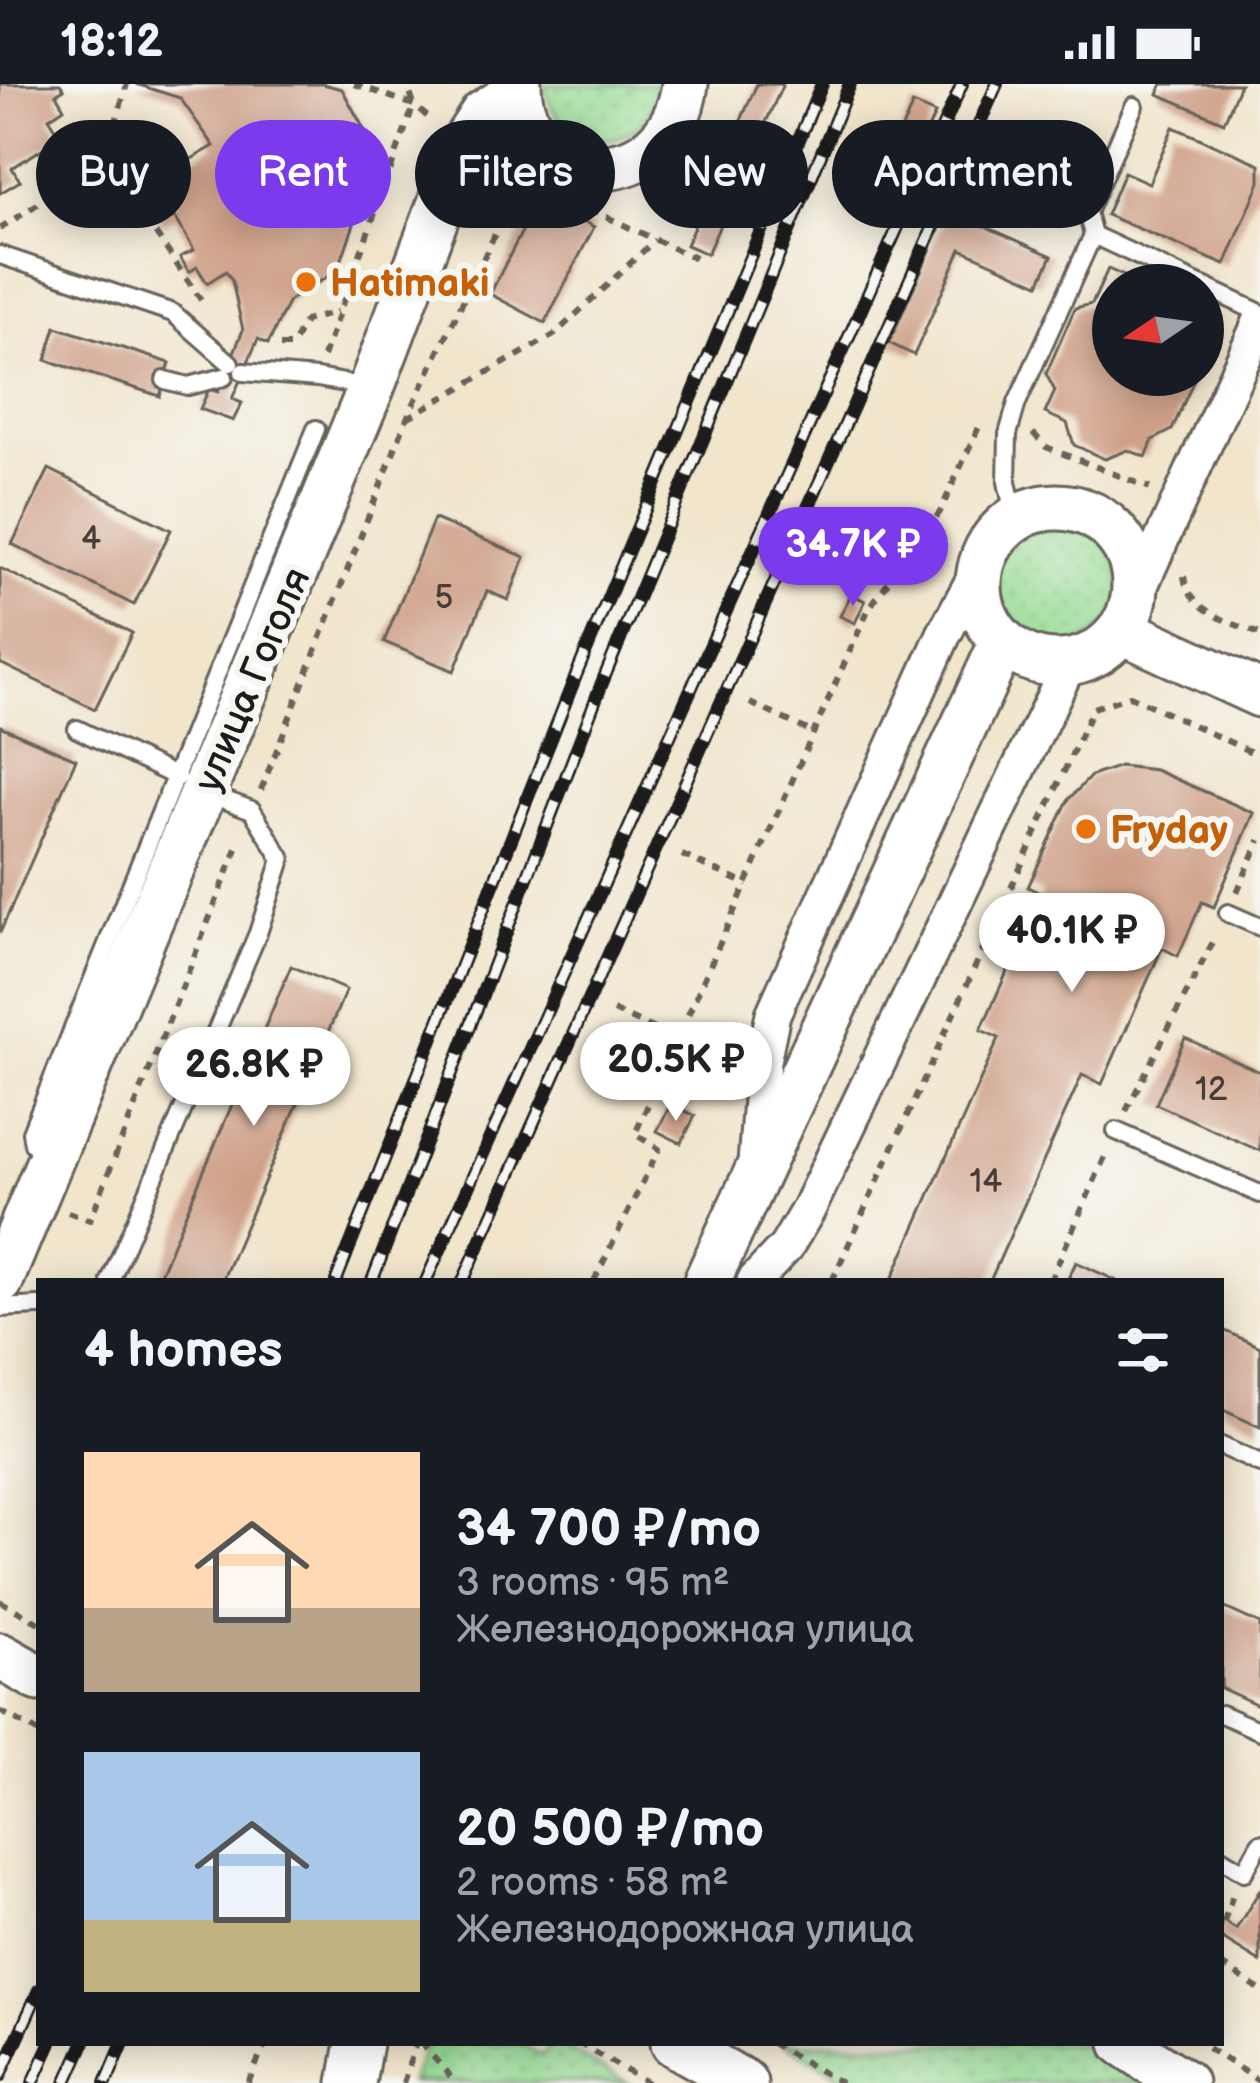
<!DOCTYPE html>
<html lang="en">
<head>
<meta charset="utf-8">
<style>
  :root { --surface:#171b24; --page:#20242c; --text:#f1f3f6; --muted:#9ea1a6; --accent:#7c3aed }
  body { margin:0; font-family:"Balsamiq Sans",sans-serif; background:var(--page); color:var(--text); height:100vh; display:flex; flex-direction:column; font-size:45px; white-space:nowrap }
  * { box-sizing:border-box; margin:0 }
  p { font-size:39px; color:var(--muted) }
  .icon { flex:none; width:66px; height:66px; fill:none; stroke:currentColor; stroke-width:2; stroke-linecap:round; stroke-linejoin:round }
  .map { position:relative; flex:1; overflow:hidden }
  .sheet { position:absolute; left:36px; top:1194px; width:1188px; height:768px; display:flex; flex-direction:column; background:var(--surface); border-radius:0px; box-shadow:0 6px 30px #0003 }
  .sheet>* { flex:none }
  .top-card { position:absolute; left:36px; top:36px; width:1188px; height:108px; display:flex; gap:24px }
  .needle { width:78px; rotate:257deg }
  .buttons { position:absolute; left:1092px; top:180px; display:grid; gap:24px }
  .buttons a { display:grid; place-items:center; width:132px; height:132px; border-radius:50%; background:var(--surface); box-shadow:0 6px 30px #0003; font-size:60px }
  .price { position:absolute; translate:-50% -102px; padding:0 27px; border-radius:42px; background:#fff; color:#222; font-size:39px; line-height:78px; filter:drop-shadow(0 3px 6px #0008) }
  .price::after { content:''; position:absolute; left:50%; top:72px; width:36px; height:27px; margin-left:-18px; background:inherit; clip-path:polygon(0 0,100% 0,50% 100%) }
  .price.selected { background:var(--accent); color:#fff }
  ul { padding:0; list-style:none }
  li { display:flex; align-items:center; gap:36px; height:300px; padding:0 48px }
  li span { display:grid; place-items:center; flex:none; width:336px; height:240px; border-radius:0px; color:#555 }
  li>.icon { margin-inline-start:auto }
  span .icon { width:144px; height:144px; fill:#fffc; stroke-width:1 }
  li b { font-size:51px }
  h2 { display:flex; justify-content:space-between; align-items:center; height:144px; padding:0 48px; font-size:51px }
  .pill { padding:0 42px; border-radius:54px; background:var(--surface); box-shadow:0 6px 30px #0003; font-size:42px; line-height:108px }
  .pill.selected { background:var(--accent); color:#fff }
  .status { display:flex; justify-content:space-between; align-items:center; height:84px; padding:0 60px; background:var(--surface); direction:ltr }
  .status svg { height:33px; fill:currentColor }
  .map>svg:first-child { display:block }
</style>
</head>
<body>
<div class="status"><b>18:12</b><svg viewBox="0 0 49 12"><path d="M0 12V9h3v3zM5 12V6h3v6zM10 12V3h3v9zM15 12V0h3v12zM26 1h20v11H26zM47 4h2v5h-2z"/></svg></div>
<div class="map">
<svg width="1260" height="1999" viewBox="0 0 1260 1999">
  <defs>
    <pattern id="grass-dots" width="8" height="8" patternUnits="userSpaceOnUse" patternTransform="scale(3)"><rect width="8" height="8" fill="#99dd96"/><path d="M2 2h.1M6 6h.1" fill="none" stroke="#83bd81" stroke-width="1.8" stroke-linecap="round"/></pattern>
  </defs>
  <rect width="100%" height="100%" fill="#f6f6f2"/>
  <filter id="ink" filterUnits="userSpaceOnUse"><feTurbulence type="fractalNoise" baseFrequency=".00833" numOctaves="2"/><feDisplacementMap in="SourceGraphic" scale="24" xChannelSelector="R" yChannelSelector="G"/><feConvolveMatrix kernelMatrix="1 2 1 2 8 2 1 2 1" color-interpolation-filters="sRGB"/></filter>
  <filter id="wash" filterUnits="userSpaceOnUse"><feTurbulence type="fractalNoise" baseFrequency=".004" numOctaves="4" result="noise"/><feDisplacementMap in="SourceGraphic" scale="48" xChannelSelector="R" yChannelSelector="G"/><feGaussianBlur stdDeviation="2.7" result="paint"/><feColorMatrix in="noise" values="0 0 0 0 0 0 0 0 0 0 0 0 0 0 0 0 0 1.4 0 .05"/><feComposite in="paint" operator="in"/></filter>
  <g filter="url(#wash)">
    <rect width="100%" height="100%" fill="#f1e5cc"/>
    <g fill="url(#grass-dots)" stroke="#5a7c59" stroke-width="3">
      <path d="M545,0H659C648,74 554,75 545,0Z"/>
      <circle cx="1057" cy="500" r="63"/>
      <path d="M426,1959H521L542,1972L552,1959H557L628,1999H410Z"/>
      <path d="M784,1959H1081L1146,1999H854Z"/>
    </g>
    <g id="blocks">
      <g fill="#cfa088">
        <path d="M0,0H60L64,5L56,10L64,24L49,34L61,53L12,84L20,97L0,109Z"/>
        <path d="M136,0H323L342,5L378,71L338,186L289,217L268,260L258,255L232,315L242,319L233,337L200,325L209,305L218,308L243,246L232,197L226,187L207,199L197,183L189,188L180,173L194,166L175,133L162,140L152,125L163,119L157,108L177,96L172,86L214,62L180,14Z"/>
        <path d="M757,0H783L707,170L686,161Z"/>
        <path d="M1162,0H1240L1224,38L1158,10Z"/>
        <path d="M913,20L935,30L899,108L877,98Z"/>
        <path d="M1173,43L1260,80V98L1225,181L1106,131L1124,88L1149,99Z"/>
        <path d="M539,114L594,143L545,239L490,210Z"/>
        <path d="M948,126L1052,172L1039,200L961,165L914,271L889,259Z"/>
        <path d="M1108,185L1144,201H1113V291H1196L1172,346L1153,356L1146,373L1128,366L1105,375L1074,361L1067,339L1045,329L1055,307L1046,290L1075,224L1092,220Z"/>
        <path d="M56,243L170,279L160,312L46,276Z"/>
        <path d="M49,385L171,446L134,521L12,460Z"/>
        <path d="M434,435L525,473L508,516L487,507L454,587L384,558Z"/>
        <path d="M0,484L132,549L95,625L0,579Z"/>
        <path d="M851,510L865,517L855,539L840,532Z"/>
        <path d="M0,642L76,675L0,849Z"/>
        <path d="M1120,682L1155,686L1254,729L1214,823L1202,818L1178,872L1162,864L1102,1000L1082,991L990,1197H902L893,1193L999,954L981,946L1042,810L1028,803L1068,716L1091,692Z"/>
        <path d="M291,882L346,906L222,1197H157Z"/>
        <path d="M1185,954L1260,988V1067L1156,1020Z"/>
        <path d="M671,1020L695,1032L681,1059L657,1047Z"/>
        <path d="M1076,1178L1117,1197H1067Z"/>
        <path d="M1221,1245L1260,1263V1343L1221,1325Z"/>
        <path d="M1221,1522L1260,1540V1622L1221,1604Z"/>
        <path d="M1260,1806V1878L1221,1854V1836L1236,1845Z"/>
      </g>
    </g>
  </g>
  <g filter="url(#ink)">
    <use href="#blocks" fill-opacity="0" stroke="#67625a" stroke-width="3"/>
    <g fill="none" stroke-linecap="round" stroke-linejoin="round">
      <g stroke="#67625a" stroke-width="22">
        <g id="lane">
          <path d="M1093,151L1087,128L1134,22"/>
          <path d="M0,171L173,229L230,279"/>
          <path d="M1203,202L1260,229"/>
          <path d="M243,288L317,294L367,303"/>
          <path d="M165,296L188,302L224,293"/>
          <path d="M1015,434L1007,398L1008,350L1017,319L1093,151L1200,201"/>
          <path d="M77,645L177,693"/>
          <path d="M1228,829L1260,843"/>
          <path d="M1116,1047L1260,1110"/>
          <path d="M45,1071L33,1060L31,1048L316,345"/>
          <path d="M110,1197L258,849L282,775L252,726L206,709"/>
          <path d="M0,1224L39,1222"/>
          <path d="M1221,1362L1260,1380"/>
          <path d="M1221,1630L1260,1647"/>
          <path d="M1221,1774L1244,1788L1260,1759"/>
        </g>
      </g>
      <g stroke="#67625a" stroke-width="39">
        <g id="street">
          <path d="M1133,519L1260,238"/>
          <path d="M755,1079L763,977L773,930L944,550L980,483"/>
          <path d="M754,1197L786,1163L808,1126L1070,578"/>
        </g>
      </g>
      <g stroke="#67625a" stroke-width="51">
        <g id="secondary">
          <path d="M518,0C520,105 670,116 685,0"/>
          <circle cx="1057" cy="501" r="78"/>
          <path d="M1121,546L1260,610"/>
          <path d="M0,1197L371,304L463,61L483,30L518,8"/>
          <path d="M707,1197L1003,558"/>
          <path d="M0,1572L39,1594"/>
          <path d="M674,1959L744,1999"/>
          <path d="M1124,1959L1184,1999"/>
          <path d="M352,1999L359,1959"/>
        </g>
      </g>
      <g stroke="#67625a" stroke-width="6" stroke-dasharray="9 9" stroke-linecap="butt">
        <path d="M354,0L414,21L431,36"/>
        <path d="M105,75L201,216"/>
        <path d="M590,125L692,173L696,165"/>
        <path d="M0,145L105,75L127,0"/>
        <path d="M280,262H292L305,237L337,228"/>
        <path d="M323,273L414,21L407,0"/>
        <path d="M407,334L554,251L655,156"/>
        <path d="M1033,349L1046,363L1150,404"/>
        <path d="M1184,492C1188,527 1232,539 1260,550"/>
        <path d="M750,619L814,649"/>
        <path d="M261,706L407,334L507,125L503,91L494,84"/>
        <path d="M682,771L748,801"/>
        <path d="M1237,808L1260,756"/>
        <path d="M613,927L678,955"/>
        <path d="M1126,1027L1216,852"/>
        <path d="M68,1128L90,1136L240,757"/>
        <path d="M594,1197L659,1065L635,1050L869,524L940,428L982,336"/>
        <path d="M832,1197L1093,624L1130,612L1260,672"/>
        <path d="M1050,1197L1108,1066"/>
        <path d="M0,1517L39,1539"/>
        <path d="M0,1627L39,1649"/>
        <path d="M1224,1838L1234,1807"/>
        <path d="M1221,1881L1260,1906"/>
        <path d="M421,1959L456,1999"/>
        <path d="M540,1959H541"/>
        <path d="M578,1959L648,1999"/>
        <path d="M771,1959L841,1999"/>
        <path d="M1208,1964L1260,1998"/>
        <path d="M248,1999L266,1959"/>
        <path d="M403,1999L416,1959"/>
      </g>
      <use href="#lane" stroke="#fff" stroke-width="16"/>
      <use href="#street" stroke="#fff" stroke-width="33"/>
      <use href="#secondary" stroke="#fff" stroke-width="45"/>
      <g stroke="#1c1c1c" stroke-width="14">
        <g id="rail">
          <path d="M336,1197L577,589L822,0"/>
          <path d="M372,1197L602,599L850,0"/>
          <path d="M426,1197L962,0"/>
          <path d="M463,1197L997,0"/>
          <path d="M0,1993L39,1906"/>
          <path d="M33,1999L51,1959"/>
          <path d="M66,1999L84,1959"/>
          <path d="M106,1999L123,1959"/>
        </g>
      </g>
      <use href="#rail" stroke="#f6f6f2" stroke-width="9" stroke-dasharray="27" stroke-linecap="butt"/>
    </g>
  </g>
  <g fill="#e8710a" stroke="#f6f6f2" stroke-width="4.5">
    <circle cx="306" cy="198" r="12"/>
    <circle cx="1086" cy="745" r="12"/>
  </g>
  <g text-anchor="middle" stroke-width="12" stroke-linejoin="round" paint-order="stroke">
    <g font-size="33" fill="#493d37">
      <text x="91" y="465">4</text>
      <text x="444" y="524">5</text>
      <text x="1211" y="1016">12</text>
      <text x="986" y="1108">14</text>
    </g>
    <g font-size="39" font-weight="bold" fill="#c56008" stroke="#f6f6f2" text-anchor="start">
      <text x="330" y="212">Hatimaki</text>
      <text x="1110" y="759">Fryday</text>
    </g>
    <g font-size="39" fill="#1c1c1c" stroke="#f6f6f2">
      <text transform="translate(251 595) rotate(-67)" y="14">улица Гоголя</text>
    </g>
  </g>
</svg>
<div class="buttons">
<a><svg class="needle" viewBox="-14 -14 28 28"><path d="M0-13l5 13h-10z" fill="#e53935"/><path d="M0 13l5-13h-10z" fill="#9ea1a6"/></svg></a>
</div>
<b class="price selected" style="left:853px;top:525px">34.7K ₽</b>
<b class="price" style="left:1072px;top:911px">40.1K ₽</b>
<b class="price" style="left:676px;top:1040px">20.5K ₽</b>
<b class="price" style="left:254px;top:1045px">26.8K ₽</b>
<div class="top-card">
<a class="pill">Buy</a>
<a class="pill selected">Rent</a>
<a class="pill">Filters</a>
<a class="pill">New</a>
<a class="pill">Apartment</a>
</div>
<section class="sheet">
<h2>4 homes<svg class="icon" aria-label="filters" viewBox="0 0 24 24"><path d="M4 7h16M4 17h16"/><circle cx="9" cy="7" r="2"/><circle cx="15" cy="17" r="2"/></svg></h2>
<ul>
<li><span style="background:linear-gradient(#ffd9b3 65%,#b9a48a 0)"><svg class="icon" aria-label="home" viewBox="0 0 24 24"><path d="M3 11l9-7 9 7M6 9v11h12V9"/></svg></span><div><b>34 700 ₽/mo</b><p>3 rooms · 95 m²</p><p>Железнодорожная улица</p></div></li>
<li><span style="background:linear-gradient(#a9c7e8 70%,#c2b280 0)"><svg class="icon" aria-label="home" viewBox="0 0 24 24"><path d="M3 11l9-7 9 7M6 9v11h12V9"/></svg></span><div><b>20 500 ₽/mo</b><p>2 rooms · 58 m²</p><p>Железнодорожная улица</p></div></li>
</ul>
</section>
</div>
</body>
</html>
